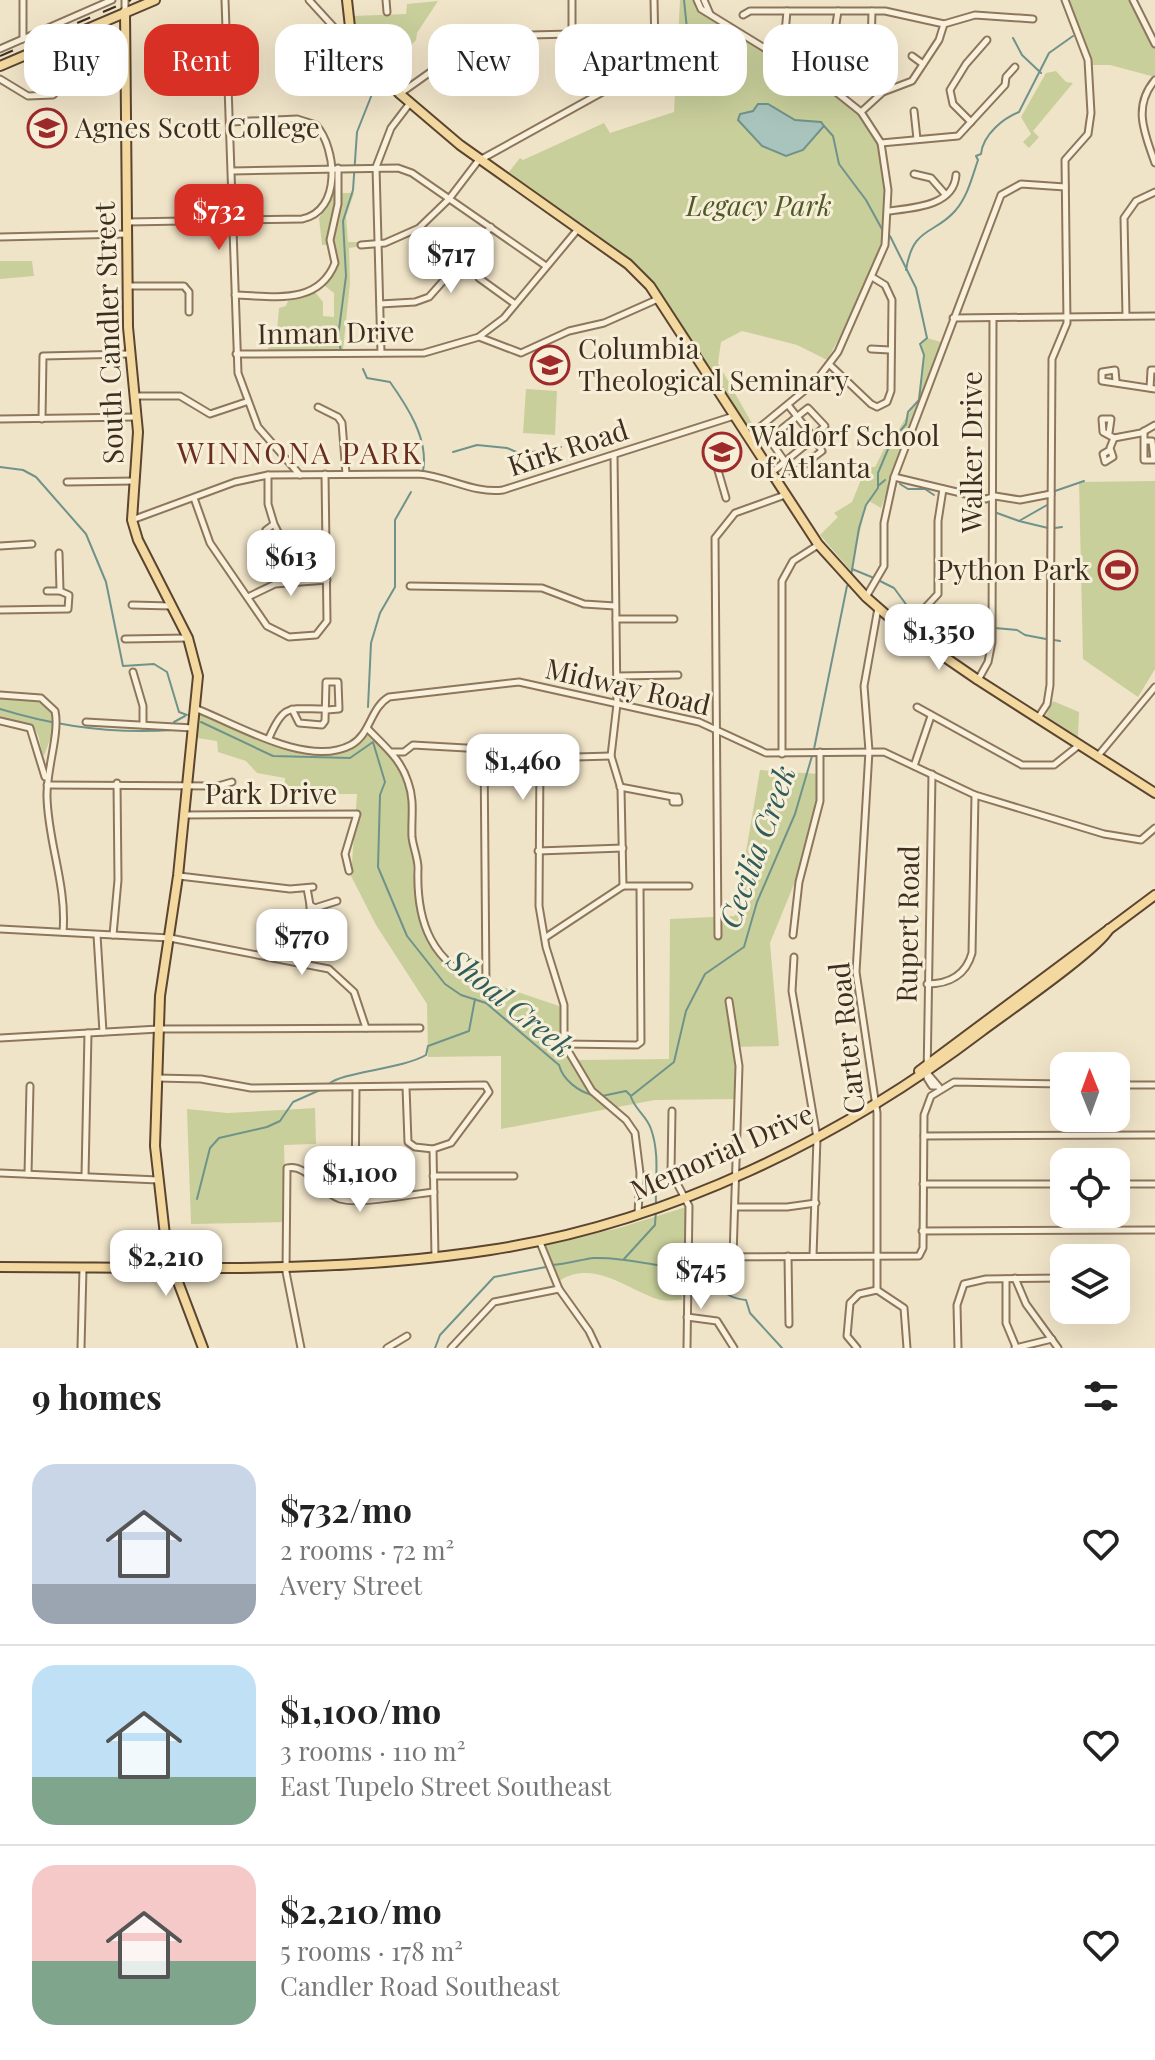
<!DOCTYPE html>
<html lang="en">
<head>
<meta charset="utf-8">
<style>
  :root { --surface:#fff; --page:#f2f2f2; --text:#222; --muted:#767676; --line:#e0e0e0; --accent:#d93025 }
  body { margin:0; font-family:"Playfair Display",serif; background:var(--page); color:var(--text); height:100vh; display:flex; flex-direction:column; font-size:30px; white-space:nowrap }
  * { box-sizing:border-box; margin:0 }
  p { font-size:26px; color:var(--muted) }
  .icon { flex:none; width:44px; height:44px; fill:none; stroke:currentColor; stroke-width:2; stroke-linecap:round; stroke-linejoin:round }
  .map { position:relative; height:1348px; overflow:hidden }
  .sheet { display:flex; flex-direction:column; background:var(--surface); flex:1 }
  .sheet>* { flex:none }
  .hud { position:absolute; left:24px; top:24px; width:1108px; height:72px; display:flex; gap:16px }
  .needle { width:52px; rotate:359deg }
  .tools { position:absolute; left:1050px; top:1052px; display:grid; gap:16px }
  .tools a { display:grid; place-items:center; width:80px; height:80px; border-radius:16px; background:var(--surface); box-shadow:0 8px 32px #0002; font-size:40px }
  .price { position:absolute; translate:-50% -68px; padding:0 18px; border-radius:16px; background:#fff; color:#222; font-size:26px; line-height:52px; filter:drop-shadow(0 2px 4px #0008) }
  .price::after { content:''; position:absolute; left:50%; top:48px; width:24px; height:18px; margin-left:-12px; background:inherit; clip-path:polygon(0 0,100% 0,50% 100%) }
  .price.selected { background:var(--accent); color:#fff }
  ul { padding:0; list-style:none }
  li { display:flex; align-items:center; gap:24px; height:200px; padding:0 32px }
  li+li { border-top:2px solid var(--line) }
  li span { display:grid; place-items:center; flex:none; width:224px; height:160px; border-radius:24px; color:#555 }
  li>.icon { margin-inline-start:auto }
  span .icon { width:96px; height:96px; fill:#fffc; stroke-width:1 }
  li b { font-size:34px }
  h2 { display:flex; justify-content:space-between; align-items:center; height:96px; padding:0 32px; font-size:34px }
  .tag { padding:0 28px; border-radius:24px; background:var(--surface); box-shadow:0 8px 32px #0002; font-size:28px; line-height:72px }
  .tag.selected { background:var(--accent); color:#fff }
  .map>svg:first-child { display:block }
</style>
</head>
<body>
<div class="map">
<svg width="1155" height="1348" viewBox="0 0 1155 1348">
  <rect width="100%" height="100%" fill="#f0e4c8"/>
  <g fill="#c9cf9b">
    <path d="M680,0H694L698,10C749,40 821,72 861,116C883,141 891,193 886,226C880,262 846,328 827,360L797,345L742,331L721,342L718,363L754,427L749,430L655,286L604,241L508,173L520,158L523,160L604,123L610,133L674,112Z"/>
    <path d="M1062,0H1132L1155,43V77L1110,65H1090Z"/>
    <path d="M438,1L417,33L416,40L384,75L367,57L380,43L367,31L354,27V16L406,14L407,4Z"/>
    <path d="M1056,71L1066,82L1073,83L1033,131L1039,137L1029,148L1023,142L1031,134L1021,117L1046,73Z"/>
    <path d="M333,170H340V193H354L346,216L348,242H360L361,246L349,248L350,283L343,350L268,351V333L273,327V341L276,343L279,308L286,306L289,298L315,292L323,302V316L334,317V293L325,286L338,265L337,252L329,245H322L319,218L333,193Z"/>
    <path d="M0,261H32L34,276L0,279Z"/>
    <path d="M927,338L941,342L881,508L869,501L866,505L851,571L820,535L838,517L834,513L852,502L866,467H875L884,449L889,448C895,436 908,412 917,404L924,357L921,345Z"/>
    <path d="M526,389L557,391L555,435L523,433Z"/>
    <path d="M1155,481V669L1138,697L1083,659L1079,482Z"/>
    <path d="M0,698L31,699L51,707L54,728L44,756C40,750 41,746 39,738C35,721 15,720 0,719Z"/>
    <path d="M1053,701L1079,712L1078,737L1045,718Z"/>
    <path d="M199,711C215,716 232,720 247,727C291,746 326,768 368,731L404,769L413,797V873L421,919L440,954L464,974L565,1008V1041L579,1060L669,1059L670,919L735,916L760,770L820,774L819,811L808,850L770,943L779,1046L736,1047L740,1099L655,1100L501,1129V1056L428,1057L427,1004L376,925L351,876L357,794H284L285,778L257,773L246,761L218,752L217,741L197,738Z"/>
    <path d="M315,1108L316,1144L284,1145L286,1222L191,1224L187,1109L228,1113Z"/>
    <path d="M686,1207L682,1300C674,1300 664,1302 657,1299C625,1288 593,1259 559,1281L545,1244L619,1228Z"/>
  </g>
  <path fill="#a9c4bc" stroke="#6f938a" stroke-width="2" d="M758,104H768L795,120L821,122L824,126L803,150L786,156L762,146L738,120L740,114L753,111Z"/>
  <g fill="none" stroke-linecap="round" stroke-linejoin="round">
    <g stroke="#6f938a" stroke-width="2">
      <path d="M684,0L687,29L717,44L716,55L732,77"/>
      <path d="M1013,38L1022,55L1041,73"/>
      <path d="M824,126L833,136L839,164L866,200L883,231"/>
      <path d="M906,270C913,226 934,235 955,211C968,196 972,177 978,160L976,156L981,154C983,134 1004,118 1019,112L1049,53L1073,36"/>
      <path d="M341,351L338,337L346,276L343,221L353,190L357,132L378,79"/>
      <path d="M363,369L367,378L390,382C407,406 429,439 423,471"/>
      <path d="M453,452L477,445L507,448L521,454L561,447"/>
      <path d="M0,467L23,470L36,477L86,534L106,582L123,666L154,664L167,672L179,712L187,715"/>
      <path d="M900,484L908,489H925L934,495"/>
      <path d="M878,486L885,480"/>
      <path d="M1055,491L1084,481"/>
      <path d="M997,513L1019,521L1047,505"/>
      <path d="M1019,521L1048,528"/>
      <path d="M1055,528L1062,527"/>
      <path d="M852,569L874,578"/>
      <path d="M851,576L859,528L866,505L878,488V473L891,442L906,424L908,412L919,400L924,355L920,344L927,338L916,288L890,236"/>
      <path d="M880,581L894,588L911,611"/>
      <path d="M916,618L989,628"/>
      <path d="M995,628L1017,630L1025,635L1046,639"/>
      <path d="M1054,640L1060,641"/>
      <path d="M368,707L371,643L380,613L395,587V520L411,492"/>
      <path d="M0,709C55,726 116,734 173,730L174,722L185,716"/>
      <path d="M201,722L273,756L350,758L373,742L385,782L380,795L378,867L407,936L445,984L461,995L486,1003L559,1065C563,1080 578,1091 592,1095"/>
      <path d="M814,749L847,586"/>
      <path d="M329,1084C342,1072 402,1069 426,1055L428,1046L469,1031L475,999"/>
      <path d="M602,1096L626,1091L631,1096"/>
      <path d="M631,1096L674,1062L686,1011L705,974L744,947L757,902L795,814L812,756"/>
      <path d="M631,1097C636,1111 647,1116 651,1129C660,1154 655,1180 656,1206"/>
      <path d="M197,1199L210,1148L219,1138L267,1127L280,1121L293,1102L320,1090"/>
      <path d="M624,1259L655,1225L656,1210"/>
      <path d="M552,1265C568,1264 582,1259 594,1258C618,1257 682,1268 704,1277C721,1284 722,1298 746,1300L750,1313L782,1348"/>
      <path d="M435,1348L440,1335L494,1277L546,1267"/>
    </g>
    <g stroke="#8d765c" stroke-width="9">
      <g id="minor">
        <path d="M23,0V39"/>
        <path d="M225,0L238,373L258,427L300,475"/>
        <path d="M309,0L341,35L349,36"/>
        <path d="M386,0L387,12"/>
        <path d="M697,0L701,9L836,92L861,112L881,143L888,190L885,245L838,352L816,381L748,437"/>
        <path d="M704,0L710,14"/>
        <path d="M1133,0L1155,44"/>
        <path d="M125,12V0"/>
        <path d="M743,15L750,11H885L944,24L975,15L1033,19"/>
        <path d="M0,49L112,0"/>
        <path d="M822,49L834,37L838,11"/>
        <path d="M774,53L785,33L787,11"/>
        <path d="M912,56L923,64"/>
        <path d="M0,79L28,96L53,95L67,79L68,37"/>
        <path d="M1155,80C1132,107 1145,134 1155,163"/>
        <path d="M836,92L871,48L872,11"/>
        <path d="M401,93L481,36L572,34V0"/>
        <path d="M914,111L917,139"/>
        <path d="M861,112L883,92L912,81L939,40L944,24"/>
        <path d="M971,122L953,104L950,90L966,64L987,40"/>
        <path d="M881,143L958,136L1005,85L1006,77L1015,67"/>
        <path d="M232,171L398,168L412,173L546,266"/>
        <path d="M914,174L931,178L945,194"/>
        <path d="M889,211C913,208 954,206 956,175"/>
        <path d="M127,222L302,219C342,211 337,149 316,125L297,119L231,122"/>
        <path d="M0,237L126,234"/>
        <path d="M361,245L385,243L419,228L449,199L478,161L646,68L655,49L654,0"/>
        <path d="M479,278L515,304"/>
        <path d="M128,286H184L189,292V312"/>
        <path d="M235,295C273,296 318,306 335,263L330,240L338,204V168"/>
        <path d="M380,304L415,302L429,297L491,227"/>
        <path d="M1126,316L1124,218L1136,201L1155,192"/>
        <path d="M953,318L1155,316"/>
        <path d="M480,336L504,318L578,229"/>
        <path d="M871,349L890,350"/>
        <path d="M381,353L376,167L391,128L410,103"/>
        <path d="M236,354L424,353L479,337L521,353L569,331L604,323L658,299"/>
        <path d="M830,365L871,404L877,407L887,402L891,391L892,300L885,285L872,277"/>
        <path d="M1116,381L1115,370L1102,372V381L1155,389"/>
        <path d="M1150,388L1151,370H1155"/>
        <path d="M135,396H180L210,414L246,402"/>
        <path d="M318,407L338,417L342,423L346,474"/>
        <path d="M0,419L136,417"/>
        <path d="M42,419L43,356L129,354"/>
        <path d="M1144,431V460H1154L1152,441H1144"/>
        <path d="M1109,433L1111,419H1102L1103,432L1114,438L1141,433L1155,425"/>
        <path d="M814,438L822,451L793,473L769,439L808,408L825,426L814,436"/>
        <path d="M1110,450L1103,454L1105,462L1113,457L1110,448L1114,438"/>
        <path d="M614,455L617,704L611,756L621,789L623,886"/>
        <path d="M717,467L726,498"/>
        <path d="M771,473L814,438L788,405"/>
        <path d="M268,475V504L274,524L266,530L271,538L278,532L274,524"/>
        <path d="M894,477L986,499L995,496L1020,500L1051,494"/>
        <path d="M67,482L134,481"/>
        <path d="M194,498L210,543L267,626L289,637L316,635L327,621L325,474"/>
        <path d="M132,520L235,482L268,475L418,474C447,476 474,494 503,490L734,416"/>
        <path d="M0,546L32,544"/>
        <path d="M410,586L542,588L584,604L615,606"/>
        <path d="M47,591H60"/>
        <path d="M248,597L275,584L327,580"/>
        <path d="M866,597L884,566V523L894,477L1001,195L1021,184L1065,187"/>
        <path d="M132,605L171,606"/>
        <path d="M0,610L68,609L69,595L60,591L59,553"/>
        <path d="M616,619H674"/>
        <path d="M898,625L923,610L938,594V521L943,489"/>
        <path d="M125,639L188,638"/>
        <path d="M133,672L143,706V725"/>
        <path d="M617,676L678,675"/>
        <path d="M978,680L988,662L992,642L993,318"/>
        <path d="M0,695L41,698L55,711C60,733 46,771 47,797C48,843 67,885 63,932"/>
        <path d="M917,707L1022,765H1054L1078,746"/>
        <path d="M197,709C238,725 308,768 351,745C371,734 370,708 389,697L519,682L699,722L766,753L884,752L975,795L1104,834L1141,840L1155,828"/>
        <path d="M1038,718L1047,704L1050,685L1052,359L1067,323L1065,160L1088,134L1091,113L1088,60L1065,0"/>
        <path d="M0,721L30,728L45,777"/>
        <path d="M86,722L193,728"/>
        <path d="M368,729C384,746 401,759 408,782C415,801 411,818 412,837C413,847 418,858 418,868C416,921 431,965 486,984L484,751"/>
        <path d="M269,738C284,703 289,709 325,709L327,710L339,709L338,682H326L325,721L322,725L299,723L292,709"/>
        <path d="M392,752H404L413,745L521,751"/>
        <path d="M782,754V581L793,561L818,545"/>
        <path d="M611,756L540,758L539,906L546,947L564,1005V1044L592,1091L626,1120L635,1133L640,1173L638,1214"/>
        <path d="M1097,757L1155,687"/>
        <path d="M914,766L931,716"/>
        <path d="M932,774L927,1078L932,1086H937"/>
        <path d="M47,785L218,786L232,782"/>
        <path d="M620,787L673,797"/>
        <path d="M673,797H678L679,802H673Z"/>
        <path d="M185,815L357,814L345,854L349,871"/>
        <path d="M538,851L623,848"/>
        <path d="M179,876L290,889L313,887"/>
        <path d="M623,886H689"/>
        <path d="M307,888L310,905L315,908L337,901"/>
        <path d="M310,905V912L315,908"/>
        <path d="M0,929L170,938L329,969L354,992L366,1028"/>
        <path d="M97,935L103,1032"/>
        <path d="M113,935L118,880L117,783"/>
        <path d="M793,935L799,882L820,801V752"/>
        <path d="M718,936L715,538L735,513L785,495"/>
        <path d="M546,937L623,886"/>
        <path d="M794,957L792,991L817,1138L813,1256"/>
        <path d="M927,984C949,984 966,975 972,953L975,795"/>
        <path d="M729,1001L739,1066L733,1257"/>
        <path d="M0,1038L159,1029L420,1028"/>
        <path d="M564,1044L637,1045L641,1042L640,887"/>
        <path d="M927,1073L939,1087"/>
        <path d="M157,1078L201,1079L251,1088L485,1085L489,1092L451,1143L433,1149L415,1147L408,1142L406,1087"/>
        <path d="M1116,1085H1155"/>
        <path d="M672,1111L671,1172L689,1206L687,1348"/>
        <path d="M924,1136L1155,1135"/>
        <path d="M433,1149L435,1257"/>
        <path d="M0,1173L158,1180"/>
        <path d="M28,1174L30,1086"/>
        <path d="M85,1176L88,1033"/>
        <path d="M433,1176H514"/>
        <path d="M923,1184H1064"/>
        <path d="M1116,1184H1155"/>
        <path d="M355,1199L356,1088"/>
        <path d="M735,1207H787L816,1203"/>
        <path d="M922,1231L1155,1230"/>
        <path d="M539,1240L559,1289L589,1331L597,1348"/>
        <path d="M788,1256L789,1324"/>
        <path d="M687,1257L919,1256L923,1248L924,1115L931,1096L954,1082L1064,1084"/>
        <path d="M1015,1278L1026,1304L1058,1348"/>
        <path d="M1006,1279V1323L1016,1347"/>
        <path d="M877,1290V1113L856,972L869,751L864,686L878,608"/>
        <path d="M877,1290L904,1308L907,1348"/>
        <path d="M687,1317L717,1321L734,1348"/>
        <path d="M81,1348L83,1268"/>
        <path d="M301,1348L286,1272L287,1168C307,1163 321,1193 340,1199C362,1205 410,1194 434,1192"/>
        <path d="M387,1348L407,1336"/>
        <path d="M451,1348L494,1302L559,1289"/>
        <path d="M857,1348L847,1336L850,1303L859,1294L877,1290"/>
        <path d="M958,1348L957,1305L964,1284L986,1279L1064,1278"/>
        <path d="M1015,1348L1052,1339"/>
      </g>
    </g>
    <g stroke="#5b4430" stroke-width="12">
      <g id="major">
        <path d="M347,0L352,45L400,94L460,145L628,264L650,286L818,544L866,597L898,625L978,680L1155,793"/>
        <path d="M125,12L128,327L138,432L132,520L138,540L188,638L198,676L178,876L160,996L155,1146L167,1253L203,1348"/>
        <path d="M0,66L155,0"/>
        <path d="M919,1071L1155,895"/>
        <path d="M0,1267C162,1267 329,1275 490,1250C668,1223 840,1139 982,1031C1006,1013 1099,949 1109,929"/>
      </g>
    </g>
    <use href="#minor" stroke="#faf1dc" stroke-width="5"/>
    <use href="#major" stroke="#f3d9a0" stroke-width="8"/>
    <path stroke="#3d2e20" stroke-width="2" stroke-dasharray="14 14" stroke-linecap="butt" d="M0,56L131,0"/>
  </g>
  <defs>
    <g id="university-ring" transform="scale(2)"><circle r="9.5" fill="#f7eed8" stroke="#9e2a2b" stroke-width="1.5"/><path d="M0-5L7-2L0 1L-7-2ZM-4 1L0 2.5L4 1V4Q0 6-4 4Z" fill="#9e2a2b"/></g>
    <g id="stadium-ring" transform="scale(2)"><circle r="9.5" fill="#f7eed8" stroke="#9e2a2b" stroke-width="1.5"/><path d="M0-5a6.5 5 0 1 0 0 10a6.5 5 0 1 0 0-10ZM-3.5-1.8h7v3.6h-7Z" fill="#9e2a2b"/></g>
  </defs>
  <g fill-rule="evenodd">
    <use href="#university-ring" x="47" y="128"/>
    <use href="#university-ring" x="550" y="365"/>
    <use href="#university-ring" x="722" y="452"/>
    <use href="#stadium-ring" x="1118" y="570"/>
  </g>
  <g text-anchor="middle" stroke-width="6" stroke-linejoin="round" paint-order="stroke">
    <g font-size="28" fill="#3d2e20" stroke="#f7eed8" text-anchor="start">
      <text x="75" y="138">Agnes Scott College</text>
      <text x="578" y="359">Columbia<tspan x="578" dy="32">Theological Seminary</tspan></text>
      <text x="750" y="446">Waldorf School<tspan x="750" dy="32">of Atlanta</tspan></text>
      <text x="1090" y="580" text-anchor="end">Python Park</text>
    </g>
    <g font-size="28" font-style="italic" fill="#4d5a26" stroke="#f7eed8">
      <text x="759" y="216">Legacy Park</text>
    </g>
    <g font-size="28" fill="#3d2e20" stroke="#f7eed8">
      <text transform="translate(109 333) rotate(-92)" y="10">South Candler Street</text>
      <text transform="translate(336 333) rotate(-1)" y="10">Inman Drive</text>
      <text transform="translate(568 448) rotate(-18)" y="10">Kirk Road</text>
      <text transform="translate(972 452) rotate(-90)" y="10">Walker Drive</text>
      <text transform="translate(628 687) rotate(13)" y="10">Midway Road</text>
      <text x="271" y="804">Park Drive</text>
      <text transform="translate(908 924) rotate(-89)" y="10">Rupert Road</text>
      <text transform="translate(847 1038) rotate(-96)" y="10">Carter Road</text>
      <text transform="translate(722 1152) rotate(-24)" y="10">Memorial Drive</text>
    </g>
    <g font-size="30" letter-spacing="2" fill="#6b2e1e" stroke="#f7eed8">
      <text x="300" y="464">WINNONA PARK</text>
    </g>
    <g font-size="30" font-style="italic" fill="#2f5d5a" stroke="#f7eed8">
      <text transform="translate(758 847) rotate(-70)" y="10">Cecilia Creek</text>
      <text transform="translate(510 1004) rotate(39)" y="10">Shoal Creek</text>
    </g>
  </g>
</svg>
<div class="tools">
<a><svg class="needle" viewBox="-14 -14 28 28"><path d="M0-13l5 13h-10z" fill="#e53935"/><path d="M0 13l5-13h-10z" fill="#767676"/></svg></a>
<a><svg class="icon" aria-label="locate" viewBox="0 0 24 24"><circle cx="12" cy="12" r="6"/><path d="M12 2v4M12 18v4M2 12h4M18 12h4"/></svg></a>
<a><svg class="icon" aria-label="layers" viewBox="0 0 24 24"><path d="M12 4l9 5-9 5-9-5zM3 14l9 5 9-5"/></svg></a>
</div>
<b class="price selected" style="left:219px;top:252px">$732</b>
<b class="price" style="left:451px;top:295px">$717</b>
<b class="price" style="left:291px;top:598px">$613</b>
<b class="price" style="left:939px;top:672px">$1,350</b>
<b class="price" style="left:523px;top:802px">$1,460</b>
<b class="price" style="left:302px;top:977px">$770</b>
<b class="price" style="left:360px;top:1214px">$1,100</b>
<b class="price" style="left:166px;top:1298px">$2,210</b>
<b class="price" style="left:701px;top:1311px">$745</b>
<div class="hud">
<a class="tag">Buy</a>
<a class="tag selected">Rent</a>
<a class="tag">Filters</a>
<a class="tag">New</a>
<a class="tag">Apartment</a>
<a class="tag">House</a>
</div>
</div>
<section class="sheet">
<h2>9 homes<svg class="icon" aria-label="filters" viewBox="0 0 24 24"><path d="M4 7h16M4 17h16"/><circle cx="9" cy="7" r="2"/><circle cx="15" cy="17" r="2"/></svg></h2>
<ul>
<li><span style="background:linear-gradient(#c9d6e8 75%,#9aa5b1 0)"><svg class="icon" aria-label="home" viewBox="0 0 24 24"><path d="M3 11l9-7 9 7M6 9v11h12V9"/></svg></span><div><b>$732/mo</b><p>2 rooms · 72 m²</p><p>Avery Street</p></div><svg class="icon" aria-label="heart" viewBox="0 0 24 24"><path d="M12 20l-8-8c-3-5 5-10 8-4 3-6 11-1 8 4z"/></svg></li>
<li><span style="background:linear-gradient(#bfe0f5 70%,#7fa58c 0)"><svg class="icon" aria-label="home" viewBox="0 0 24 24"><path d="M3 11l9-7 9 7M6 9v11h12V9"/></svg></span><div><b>$1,100/mo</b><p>3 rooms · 110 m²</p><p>East Tupelo Street Southeast</p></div><svg class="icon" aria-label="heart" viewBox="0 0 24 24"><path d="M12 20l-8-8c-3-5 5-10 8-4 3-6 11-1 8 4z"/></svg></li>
<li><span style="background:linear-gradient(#f6c9c9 60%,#7fa58c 0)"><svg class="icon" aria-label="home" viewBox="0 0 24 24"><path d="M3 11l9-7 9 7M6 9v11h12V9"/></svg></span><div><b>$2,210/mo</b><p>5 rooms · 178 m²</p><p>Candler Road Southeast</p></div><svg class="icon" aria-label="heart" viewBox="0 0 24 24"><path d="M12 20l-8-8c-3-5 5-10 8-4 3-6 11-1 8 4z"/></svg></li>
</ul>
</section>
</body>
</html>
